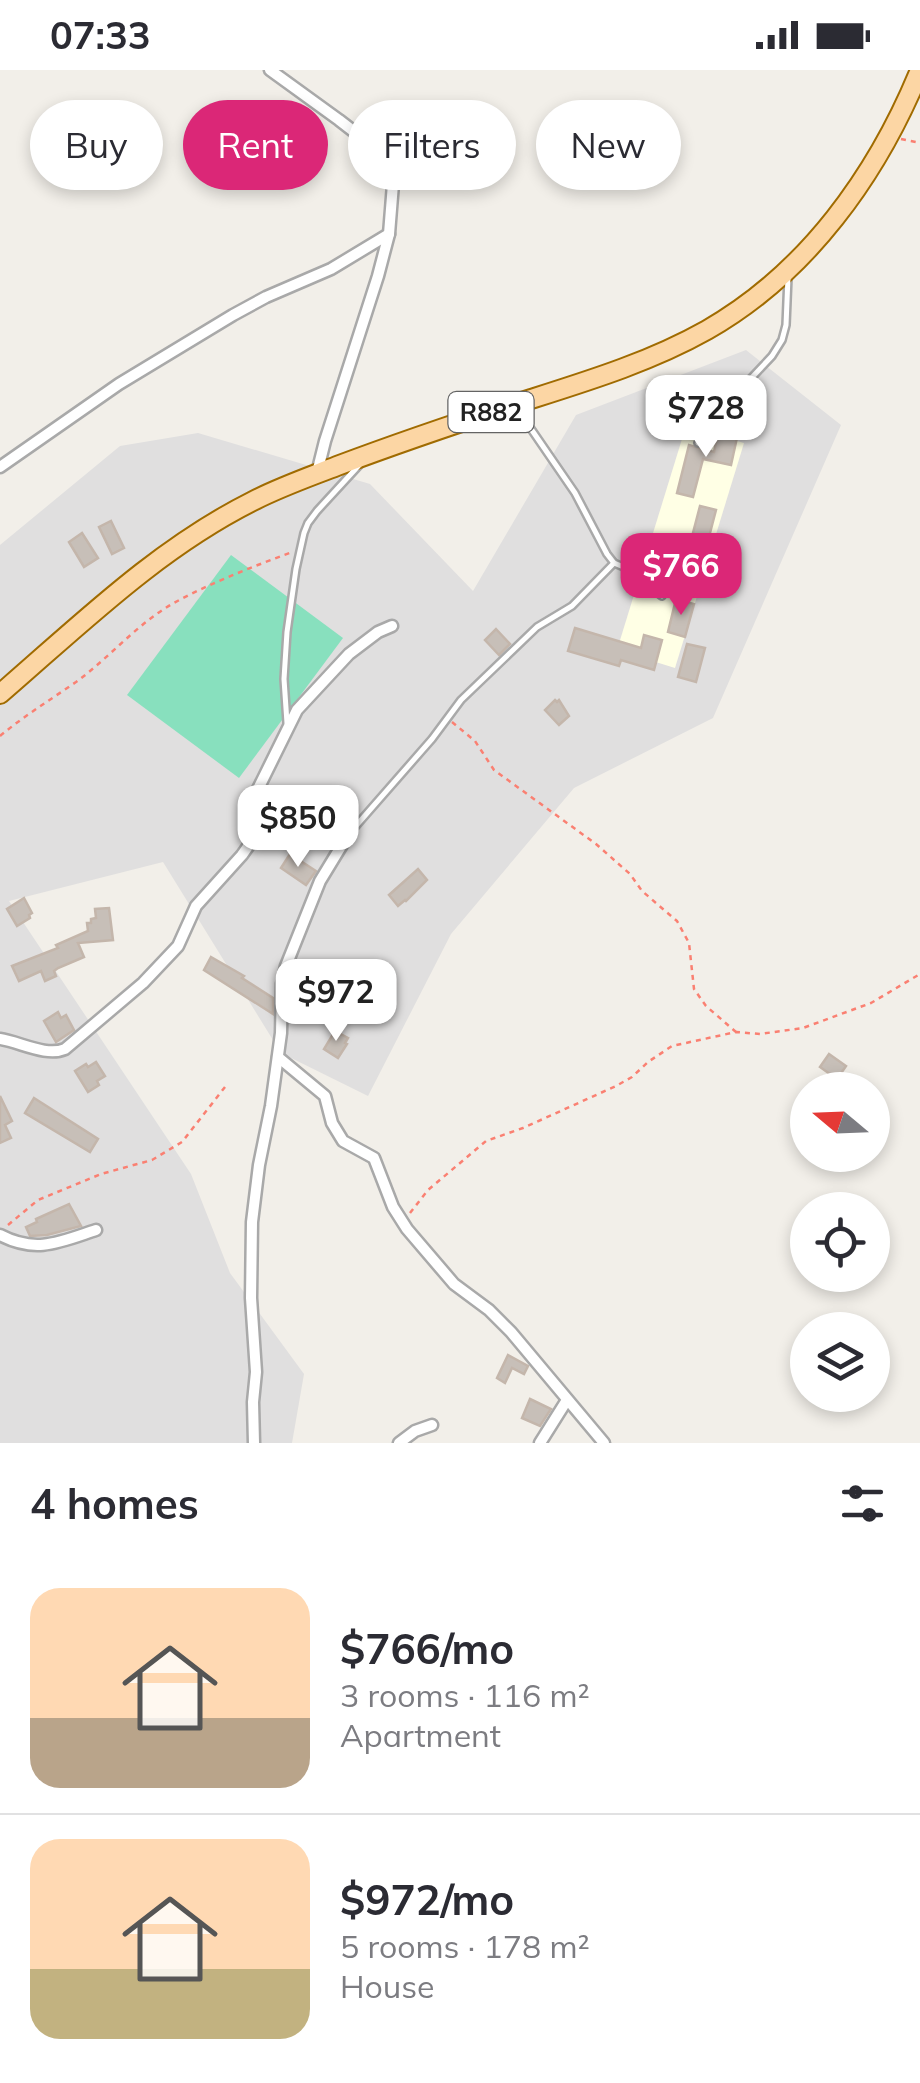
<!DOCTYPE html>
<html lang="en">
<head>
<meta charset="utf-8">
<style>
  :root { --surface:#fff; --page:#f2f2f3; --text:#2b2b33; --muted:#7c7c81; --line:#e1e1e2; --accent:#db2777 }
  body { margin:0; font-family:Mulish,sans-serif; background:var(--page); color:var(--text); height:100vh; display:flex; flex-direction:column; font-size:38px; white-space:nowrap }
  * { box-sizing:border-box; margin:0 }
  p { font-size:32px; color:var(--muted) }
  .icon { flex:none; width:55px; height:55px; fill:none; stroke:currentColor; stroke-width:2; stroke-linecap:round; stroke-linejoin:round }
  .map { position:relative; height:1373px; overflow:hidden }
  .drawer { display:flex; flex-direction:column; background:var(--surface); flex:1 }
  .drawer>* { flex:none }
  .top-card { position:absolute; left:30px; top:30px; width:860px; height:90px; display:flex; gap:20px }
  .needle { width:65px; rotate:289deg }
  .fabs { position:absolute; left:790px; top:1002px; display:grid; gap:20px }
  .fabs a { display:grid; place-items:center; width:100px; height:100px; border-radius:50%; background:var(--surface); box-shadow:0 5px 15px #0003; font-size:50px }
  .price { position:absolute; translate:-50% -85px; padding:0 22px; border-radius:20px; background:#fff; color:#222; font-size:32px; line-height:65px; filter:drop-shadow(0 2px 5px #0008) }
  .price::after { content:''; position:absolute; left:50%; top:60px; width:30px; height:22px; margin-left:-15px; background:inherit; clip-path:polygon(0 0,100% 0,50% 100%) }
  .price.active { background:var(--accent); color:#fff }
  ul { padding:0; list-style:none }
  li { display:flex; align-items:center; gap:30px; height:250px; padding:0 30px }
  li+li { border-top:2px solid var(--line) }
  li span { display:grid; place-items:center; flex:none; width:280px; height:200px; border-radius:30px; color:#555 }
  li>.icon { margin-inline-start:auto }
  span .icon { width:120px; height:120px; fill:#fffc; stroke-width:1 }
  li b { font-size:42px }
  h2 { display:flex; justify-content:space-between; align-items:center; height:120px; padding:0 30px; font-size:42px }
  .chip { padding:0 35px; border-radius:45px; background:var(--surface); box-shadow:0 5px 15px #0003; font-size:35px; line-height:90px }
  .chip.active { background:var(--accent); color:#fff }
  .status { display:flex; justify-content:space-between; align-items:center; height:70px; padding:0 50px; background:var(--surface); direction:ltr }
  .status svg { height:28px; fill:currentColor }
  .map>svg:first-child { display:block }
</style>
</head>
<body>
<div class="status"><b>07:33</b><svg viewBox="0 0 49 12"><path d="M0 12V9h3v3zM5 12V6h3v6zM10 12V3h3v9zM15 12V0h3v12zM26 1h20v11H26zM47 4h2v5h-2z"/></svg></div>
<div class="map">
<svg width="920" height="1373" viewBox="0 0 920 1373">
  <rect width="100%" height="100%" fill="#f2efe9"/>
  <path fill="#e0dfdf" d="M746,280L841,355L713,648L574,718L451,864L368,1026L281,983L163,792L9,831L191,1104L230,1203L304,1304L292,1373H0V475L120,376L198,363L370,414L473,521L576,345Z"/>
  <path fill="#ffffe5" d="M686,356L744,373L675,598L617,580Z"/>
  <path fill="#88e0be" d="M231,485L343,568L239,708L127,625Z"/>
  <g fill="#c7bfb8" stroke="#c4b6ab" stroke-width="2.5">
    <path d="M719,359L738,363L731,395L703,389L693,427L677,423L689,375L714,382Z"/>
    <path d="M700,436L716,440L704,486L688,482Z"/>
    <path d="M111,451L124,478L112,484L99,457Z"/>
    <path d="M82,463L98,488L84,497L69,472Z"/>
    <path d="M666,488L682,492L672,524L658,515Z"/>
    <path d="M676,529L694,534L685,567L668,562Z"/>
    <path d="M575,558L641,578L644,565L662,570L654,600L621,590L619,596L568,581Z"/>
    <path d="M496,559L510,574L499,585L485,570Z"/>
    <path d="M687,574L705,578L696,612L678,607Z"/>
    <path d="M555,630L557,632L559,630L569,646L559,655L545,640Z"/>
    <path d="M290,784L316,801L306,815L281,798Z"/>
    <path d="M418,799L427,810L406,831L405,830L398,836L389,825Z"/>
    <path d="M24,828L32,843L29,845L30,848L17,856L7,839Z"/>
    <path d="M109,838L113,870L78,873L84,887L58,898L54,901L56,906L45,911L41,901L19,911L12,896L58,878L56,875L88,861L87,853H91V849L96,848L95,839Z"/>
    <path d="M211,887L244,906L242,908L273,928V944L204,900Z"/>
    <path d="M58,942L61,948L66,945L74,960L56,972L44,951Z"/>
    <path d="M335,961L348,968L345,973L347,974L338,988L324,979Z"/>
    <path d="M829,984L846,996L837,1009L820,997Z"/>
    <path d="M96,992L105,1006L97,1011L99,1015L88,1022L75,1001L86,994L88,997Z"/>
    <path d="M0,1026L12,1051L5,1055L11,1068L0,1073Z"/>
    <path d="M34,1028L98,1069L90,1082L25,1043Z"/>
    <path d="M69,1134L81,1156L47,1165L30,1166L26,1157L37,1152L36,1149Z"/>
    <path d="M508,1285L528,1296L524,1304L512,1298L505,1313L497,1308Z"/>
    <path d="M530,1329L551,1339L540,1356L522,1348Z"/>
  </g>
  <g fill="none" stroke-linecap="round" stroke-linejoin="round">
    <g stroke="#a9a9a9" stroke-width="10">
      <g id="service">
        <path d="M516,337L575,423L607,484L614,493L626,498L662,526"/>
        <path d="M698,373L742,318L772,286L782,270L786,255L788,207"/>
        <path d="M287,653L284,609L287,562L296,499L304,463L308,453L317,441L362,392"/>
        <path d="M348,765L432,669L461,630L537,557L572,536L614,493"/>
      </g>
    </g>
    <g stroke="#a9a9a9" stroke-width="15">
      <g id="minor">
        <path d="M270,0L339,50L379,81L388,97L393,114L389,164L378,206L325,371L317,403"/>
        <path d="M0,397L119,314L233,245L266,227L331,199L389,164"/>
        <path d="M0,969C20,972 46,987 65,979L143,913L178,876L196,836L242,785L254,768L261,748L258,719L297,640L349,584L378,562L392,556"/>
        <path d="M278,987L325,1026L332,1053L343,1071L374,1088L393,1137L407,1159L454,1214L489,1240L511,1262L604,1373"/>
        <path d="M0,1165C36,1184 60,1172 96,1160"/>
        <path d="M254,1373L253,1332L256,1302L251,1228L252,1152L259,1095L271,1036L281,963L282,914L286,896L320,811L348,765"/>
        <path d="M399,1373L415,1361L432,1355"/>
        <path d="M540,1373L567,1330"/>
      </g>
    </g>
    <g stroke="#a06b00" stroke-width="22">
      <path id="primary" d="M0,624C80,555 157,479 253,431C280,417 309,407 337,396C401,372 466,350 531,329C591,310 652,291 707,260C807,203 877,105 920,0"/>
    </g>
    <g stroke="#fa8072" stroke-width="2.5" stroke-dasharray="5 5" stroke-linecap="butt">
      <path d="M901,69L920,73"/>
      <path d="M452,652L475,671L494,700L596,774L630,804L642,821L677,851L689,873L694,919L706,936L736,962"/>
      <path d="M0,666C24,646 50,630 76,612C109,588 136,555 172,534C210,513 252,497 292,482"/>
      <path d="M410,1143L428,1120L486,1071L523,1058L616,1016L632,1007L648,992L672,976L736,962L760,964L803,958L871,933L920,904"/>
      <path d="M8,1155L38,1130L101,1104L152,1090L182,1072L225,1017"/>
    </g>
    <use href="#service" stroke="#fff" stroke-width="5"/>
    <use href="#minor" stroke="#fff" stroke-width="10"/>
    <use href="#primary" stroke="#fcd6a4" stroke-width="18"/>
  </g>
  <g text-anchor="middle" stroke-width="9" stroke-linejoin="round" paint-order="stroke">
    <rect fill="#fff" stroke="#646464" stroke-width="2.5" x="448.5" y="322" width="85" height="40" rx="8"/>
    <g font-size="25" font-weight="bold" fill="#222">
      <text x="491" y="351">R882</text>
    </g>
  </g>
</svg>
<div class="fabs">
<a><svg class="needle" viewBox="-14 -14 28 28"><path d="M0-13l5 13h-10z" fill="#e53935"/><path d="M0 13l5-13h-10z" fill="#7c7c81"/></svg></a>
<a><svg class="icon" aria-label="locate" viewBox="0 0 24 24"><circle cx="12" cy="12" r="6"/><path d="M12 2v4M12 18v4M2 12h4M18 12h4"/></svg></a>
<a><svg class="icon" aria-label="layers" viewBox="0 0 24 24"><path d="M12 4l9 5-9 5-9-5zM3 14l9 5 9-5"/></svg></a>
</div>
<b class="price" style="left:706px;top:390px">$728</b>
<b class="price active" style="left:681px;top:548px">$766</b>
<b class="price" style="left:298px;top:800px">$850</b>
<b class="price" style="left:336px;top:974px">$972</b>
<div class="top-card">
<a class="chip">Buy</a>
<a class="chip active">Rent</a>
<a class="chip">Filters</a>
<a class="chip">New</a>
</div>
</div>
<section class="drawer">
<h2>4 homes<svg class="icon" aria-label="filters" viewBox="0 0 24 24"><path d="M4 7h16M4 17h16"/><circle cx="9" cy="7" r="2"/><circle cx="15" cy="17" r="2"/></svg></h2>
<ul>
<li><span style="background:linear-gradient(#ffd9b3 65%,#b9a48a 0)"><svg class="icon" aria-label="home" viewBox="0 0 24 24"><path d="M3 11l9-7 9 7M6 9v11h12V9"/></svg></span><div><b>$766/mo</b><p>3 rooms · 116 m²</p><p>Apartment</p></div></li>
<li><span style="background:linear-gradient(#ffd9b3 65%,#c2b280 0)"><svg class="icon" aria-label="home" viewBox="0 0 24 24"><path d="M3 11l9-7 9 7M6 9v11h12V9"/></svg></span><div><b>$972/mo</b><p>5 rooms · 178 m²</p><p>House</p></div></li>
</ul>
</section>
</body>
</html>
